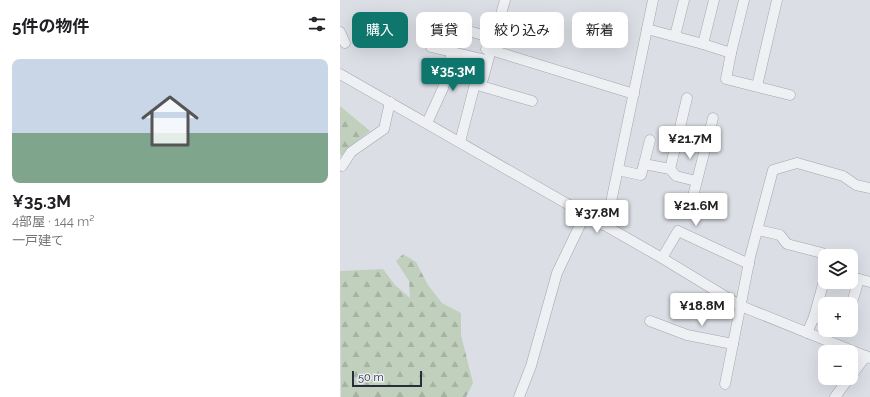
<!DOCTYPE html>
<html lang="ja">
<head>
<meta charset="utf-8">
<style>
  :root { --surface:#fff; --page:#f2f2f2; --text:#202124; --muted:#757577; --accent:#0f766e }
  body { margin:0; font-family:Raleway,"Noto Sans JP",sans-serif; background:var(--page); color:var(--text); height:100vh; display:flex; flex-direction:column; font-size:15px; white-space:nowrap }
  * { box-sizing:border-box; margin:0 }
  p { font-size:13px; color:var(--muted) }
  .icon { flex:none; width:22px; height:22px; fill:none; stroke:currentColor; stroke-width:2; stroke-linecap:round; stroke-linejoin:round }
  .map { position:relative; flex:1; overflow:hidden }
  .side { display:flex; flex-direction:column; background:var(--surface); width:340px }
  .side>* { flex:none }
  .hud { position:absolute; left:12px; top:12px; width:380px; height:36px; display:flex; gap:8px }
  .buttons { position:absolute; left:478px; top:249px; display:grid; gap:8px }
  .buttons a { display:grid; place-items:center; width:40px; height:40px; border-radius:8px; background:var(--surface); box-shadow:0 4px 16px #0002; font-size:20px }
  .scale { position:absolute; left:12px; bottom:10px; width:70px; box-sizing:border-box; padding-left:4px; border:2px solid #262e3b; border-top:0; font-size:11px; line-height:14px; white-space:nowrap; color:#262e3b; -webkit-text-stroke:3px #ebeef3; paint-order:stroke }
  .price { position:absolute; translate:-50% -34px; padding:0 9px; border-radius:4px; background:#fff; color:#222; font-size:13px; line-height:26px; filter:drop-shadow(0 1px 2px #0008) }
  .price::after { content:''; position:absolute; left:50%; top:24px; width:12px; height:9px; margin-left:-6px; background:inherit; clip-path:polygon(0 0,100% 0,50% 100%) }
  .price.active { background:var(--accent); color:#fff }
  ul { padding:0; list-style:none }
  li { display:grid; align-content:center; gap:8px; height:212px; padding:0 12px }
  li span { display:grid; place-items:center; height:124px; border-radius:8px; color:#555 }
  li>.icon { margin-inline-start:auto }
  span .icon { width:72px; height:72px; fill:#fffc; stroke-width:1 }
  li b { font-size:17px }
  h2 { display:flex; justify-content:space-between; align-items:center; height:48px; padding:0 12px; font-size:17px }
  .tag { padding:0 14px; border-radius:8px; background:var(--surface); box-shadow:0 4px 16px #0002; font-size:14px; line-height:36px }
  .tag.active { background:var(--accent); color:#fff }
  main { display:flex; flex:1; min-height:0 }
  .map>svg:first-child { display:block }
</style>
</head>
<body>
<main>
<section class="side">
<h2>5件の物件<svg class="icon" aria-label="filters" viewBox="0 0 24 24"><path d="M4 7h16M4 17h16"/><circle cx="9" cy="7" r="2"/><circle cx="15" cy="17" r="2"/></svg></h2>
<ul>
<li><span style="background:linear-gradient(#c9d6e8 60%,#7fa58c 0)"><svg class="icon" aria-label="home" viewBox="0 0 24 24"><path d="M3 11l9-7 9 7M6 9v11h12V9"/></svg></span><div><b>¥35.3M</b><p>4部屋 · 144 m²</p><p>一戸建て</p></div></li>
</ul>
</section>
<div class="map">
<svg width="530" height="397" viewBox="0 0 530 397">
  <defs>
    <pattern id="forest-firs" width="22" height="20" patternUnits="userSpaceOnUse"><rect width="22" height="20" fill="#c1cfbd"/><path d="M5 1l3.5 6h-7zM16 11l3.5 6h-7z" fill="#a6b2a3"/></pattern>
  </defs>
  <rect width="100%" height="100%" fill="#dbdfe5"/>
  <g fill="url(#forest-firs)">
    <path d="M0,106L30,131L13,144L2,157L0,153Z"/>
    <path d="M63,254L76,262L88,285L102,303L121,313V335L133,383L126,397H1L0,271L43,269L55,285L70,298L69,281L56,261Z"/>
  </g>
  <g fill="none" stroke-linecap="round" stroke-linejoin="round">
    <g stroke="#a1a6af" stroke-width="11">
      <g id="street">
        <path d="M307,29L363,44L391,53L386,79L450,95"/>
        <path d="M0,32L5,43"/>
        <path d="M132,32L153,38"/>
        <path d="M335,36L344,0"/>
        <path d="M363,44L374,0"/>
        <path d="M91,47L142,59"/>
        <path d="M146,49L151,50L165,0"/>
        <path d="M391,53L404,0"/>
        <path d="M0,74L322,258L401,306L530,358"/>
        <path d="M417,86L437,0"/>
        <path d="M192,101L141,86L151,50L294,94"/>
        <path d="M87,123L103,88L112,52"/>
        <path d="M339,130L368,138"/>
        <path d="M120,142L137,76"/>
        <path d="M304,164L310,140"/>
        <path d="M2,166L11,152L44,129L50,102"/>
        <path d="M330,169L347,98"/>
        <path d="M278,170L301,175L304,164L330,169L336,176L356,181"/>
        <path d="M350,208L373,118"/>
        <path d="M263,225L269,212L313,0"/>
        <path d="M418,230L440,235L447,244L482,253L485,264"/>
        <path d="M322,258L338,231L409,264"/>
        <path d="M511,277L530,282"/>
        <path d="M511,306L519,279"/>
        <path d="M474,317L485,319"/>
        <path d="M310,321L347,335L393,344L410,257L433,170L457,163L503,176L516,185L530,188"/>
        <path d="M467,333L474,317L485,277"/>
        <path d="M511,376L526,356"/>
        <path d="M385,384L393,344"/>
        <path d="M179,397L191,366L217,273L240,225L247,215"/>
        <path d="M495,397L509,378"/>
      </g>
    </g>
    <use href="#street" stroke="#eef0f4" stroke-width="10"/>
  </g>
</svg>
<div class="buttons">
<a><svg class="icon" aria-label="layers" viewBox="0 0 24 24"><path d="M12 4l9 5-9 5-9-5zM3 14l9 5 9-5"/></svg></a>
<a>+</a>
<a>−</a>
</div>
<div class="scale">50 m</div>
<b class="price active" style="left:113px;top:92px">¥35.3M</b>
<b class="price" style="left:350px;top:160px">¥21.7M</b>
<b class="price" style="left:356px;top:227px">¥21.6M</b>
<b class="price" style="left:257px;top:234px">¥37.8M</b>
<b class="price" style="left:362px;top:327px">¥18.8M</b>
<div class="hud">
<a class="tag active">購入</a>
<a class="tag">賃貸</a>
<a class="tag">絞り込み</a>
<a class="tag">新着</a>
</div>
</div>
</main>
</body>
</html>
